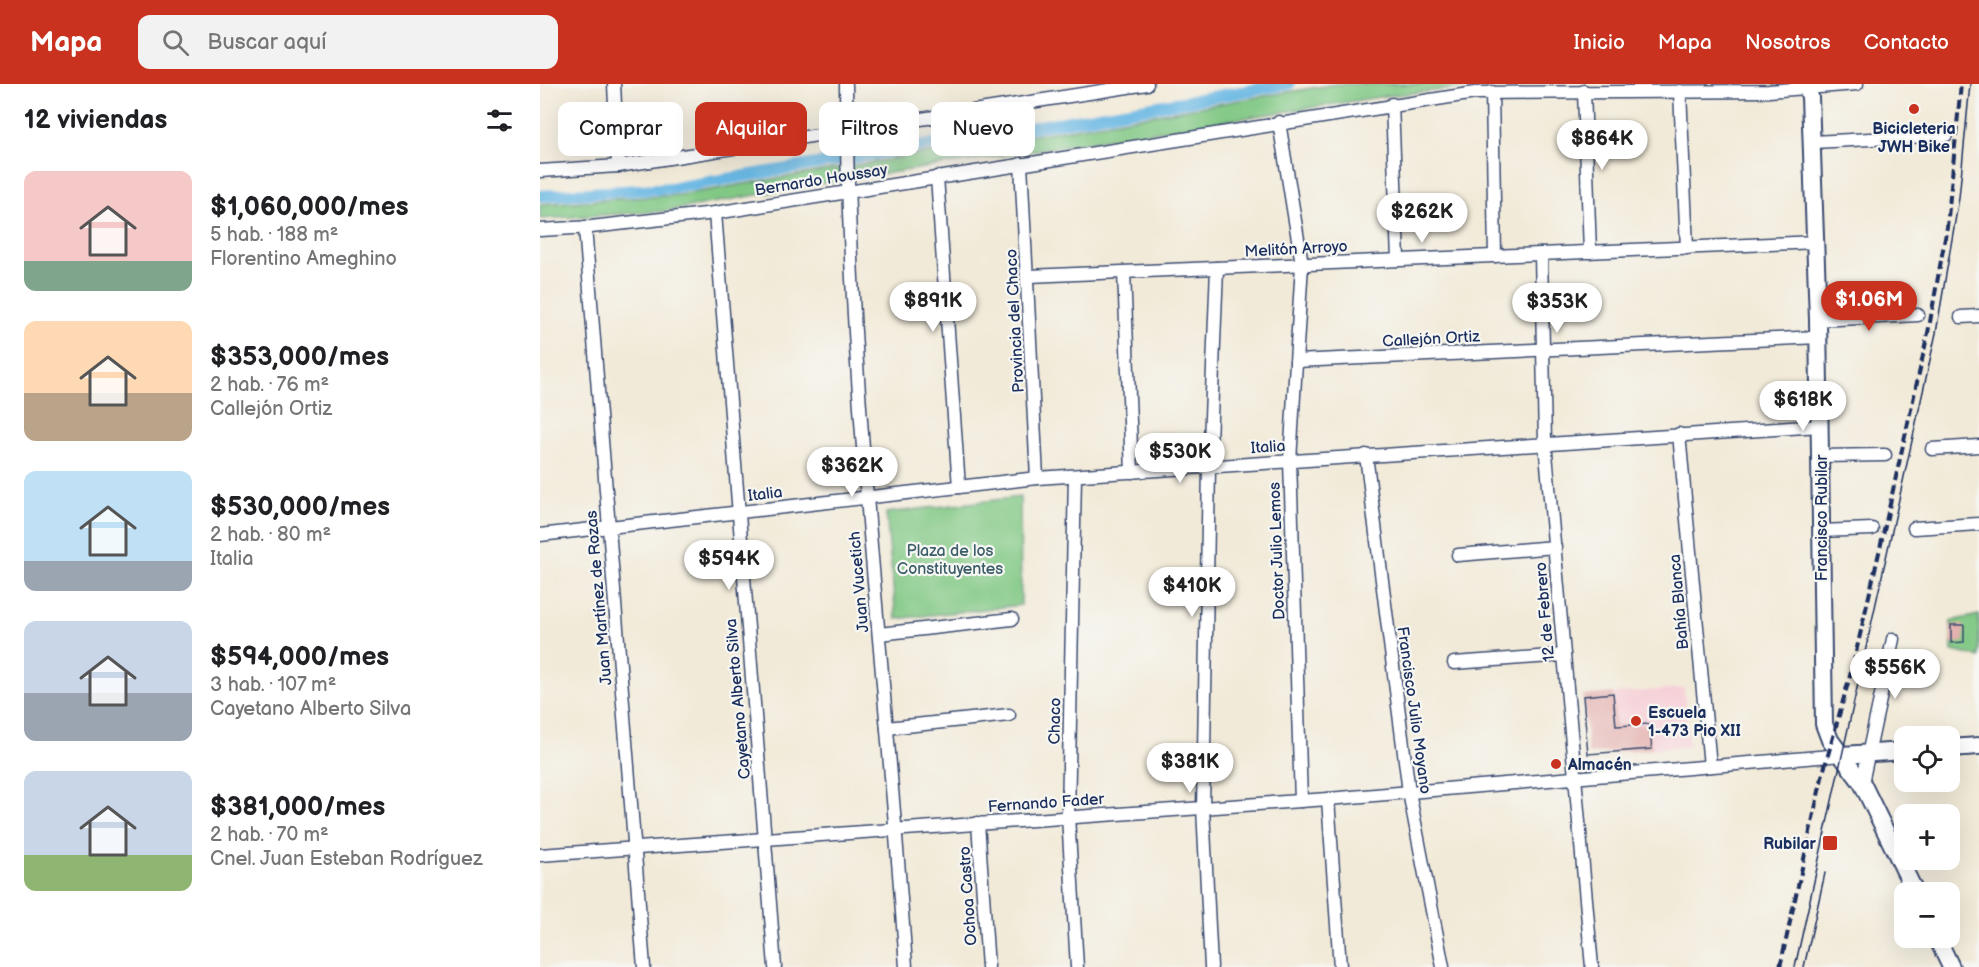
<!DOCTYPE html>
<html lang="es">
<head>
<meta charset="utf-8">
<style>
  :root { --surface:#fff; --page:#f2f2f2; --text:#202124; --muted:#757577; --accent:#c8321e }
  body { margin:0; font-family:"Balsamiq Sans",sans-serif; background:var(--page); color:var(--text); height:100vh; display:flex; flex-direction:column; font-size:22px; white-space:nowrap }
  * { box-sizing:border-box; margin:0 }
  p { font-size:20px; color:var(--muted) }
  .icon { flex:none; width:33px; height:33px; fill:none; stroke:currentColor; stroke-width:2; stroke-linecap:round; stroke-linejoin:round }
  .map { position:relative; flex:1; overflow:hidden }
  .panel { display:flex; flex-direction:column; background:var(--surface); width:540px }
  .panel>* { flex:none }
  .guide { position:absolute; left:18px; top:18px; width:570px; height:54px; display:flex; gap:12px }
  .fabs { position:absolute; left:1354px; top:642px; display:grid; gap:12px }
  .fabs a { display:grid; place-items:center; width:66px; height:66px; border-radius:12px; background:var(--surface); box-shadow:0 6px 24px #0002; font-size:30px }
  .price { position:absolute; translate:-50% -51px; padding:0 14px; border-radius:21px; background:#fff; color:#222; font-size:20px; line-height:39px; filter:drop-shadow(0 2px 3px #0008) }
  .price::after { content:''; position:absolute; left:50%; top:36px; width:18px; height:14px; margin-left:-9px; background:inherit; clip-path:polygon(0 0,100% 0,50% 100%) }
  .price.on { background:var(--accent); color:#fff }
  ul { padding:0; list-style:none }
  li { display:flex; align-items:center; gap:18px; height:150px; padding:0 24px }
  li span { display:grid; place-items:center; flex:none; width:168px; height:120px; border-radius:12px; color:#555 }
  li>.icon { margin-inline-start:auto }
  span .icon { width:72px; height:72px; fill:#fffc; stroke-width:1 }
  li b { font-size:26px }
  h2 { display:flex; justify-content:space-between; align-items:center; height:72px; padding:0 24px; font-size:26px }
  .pill { padding:0 21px; border-radius:12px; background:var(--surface); box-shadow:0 6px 24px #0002; font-size:21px; line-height:54px }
  .pill.on { background:var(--accent); color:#fff }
  header { display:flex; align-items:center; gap:36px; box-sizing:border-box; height:84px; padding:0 30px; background:var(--accent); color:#fff }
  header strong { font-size:28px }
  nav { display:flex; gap:33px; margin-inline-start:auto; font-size:21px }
  .search { width:420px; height:54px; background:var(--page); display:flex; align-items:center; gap:15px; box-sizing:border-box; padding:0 21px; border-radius:12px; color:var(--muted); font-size:22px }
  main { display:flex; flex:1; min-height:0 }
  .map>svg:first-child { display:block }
</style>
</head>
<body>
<header>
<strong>Mapa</strong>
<div class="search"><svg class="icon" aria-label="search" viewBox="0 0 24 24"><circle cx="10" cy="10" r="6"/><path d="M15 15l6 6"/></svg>Buscar aquí</div>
<nav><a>Inicio</a><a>Mapa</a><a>Nosotros</a><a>Contacto</a></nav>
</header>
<main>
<section class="panel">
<h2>12 viviendas<svg class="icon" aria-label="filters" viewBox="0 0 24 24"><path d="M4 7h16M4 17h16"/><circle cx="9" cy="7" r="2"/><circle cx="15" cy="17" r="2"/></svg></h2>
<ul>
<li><span style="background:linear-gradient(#f6c9c9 75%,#7fa58c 0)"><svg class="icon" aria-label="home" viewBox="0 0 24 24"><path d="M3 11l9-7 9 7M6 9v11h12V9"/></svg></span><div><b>$1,060,000/mes</b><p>5 hab. · 188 m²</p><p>Florentino Ameghino</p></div></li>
<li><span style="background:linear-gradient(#ffd9b3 60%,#b9a48a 0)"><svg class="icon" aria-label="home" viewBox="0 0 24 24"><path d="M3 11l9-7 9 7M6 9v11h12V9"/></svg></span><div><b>$353,000/mes</b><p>2 hab. · 76 m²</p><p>Callejón Ortiz</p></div></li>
<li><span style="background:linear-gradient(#bfe0f5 75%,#9aa5b1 0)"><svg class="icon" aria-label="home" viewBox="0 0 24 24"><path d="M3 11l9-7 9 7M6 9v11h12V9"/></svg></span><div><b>$530,000/mes</b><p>2 hab. · 80 m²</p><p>Italia</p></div></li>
<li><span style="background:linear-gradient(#c9d6e8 60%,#9aa5b1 0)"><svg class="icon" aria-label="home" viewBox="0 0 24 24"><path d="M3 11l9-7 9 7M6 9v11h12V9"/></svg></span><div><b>$594,000/mes</b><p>3 hab. · 107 m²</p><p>Cayetano Alberto Silva</p></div></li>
<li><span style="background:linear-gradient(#c9d6e8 70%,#8fb573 0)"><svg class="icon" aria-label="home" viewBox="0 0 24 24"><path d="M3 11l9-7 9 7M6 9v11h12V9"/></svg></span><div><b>$381,000/mes</b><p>2 hab. · 70 m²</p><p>Cnel. Juan Esteban Rodríguez</p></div></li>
</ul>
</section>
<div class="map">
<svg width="1439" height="883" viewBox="0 0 1439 883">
  <rect width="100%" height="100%" fill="#f6f6f2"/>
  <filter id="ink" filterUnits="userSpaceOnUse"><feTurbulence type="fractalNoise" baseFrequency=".0167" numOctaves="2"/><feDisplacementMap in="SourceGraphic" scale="12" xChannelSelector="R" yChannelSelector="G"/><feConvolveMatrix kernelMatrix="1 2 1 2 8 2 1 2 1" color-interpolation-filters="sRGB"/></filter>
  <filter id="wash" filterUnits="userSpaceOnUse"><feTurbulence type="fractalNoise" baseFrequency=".008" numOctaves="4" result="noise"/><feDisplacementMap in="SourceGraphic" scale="24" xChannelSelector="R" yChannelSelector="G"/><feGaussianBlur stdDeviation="1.35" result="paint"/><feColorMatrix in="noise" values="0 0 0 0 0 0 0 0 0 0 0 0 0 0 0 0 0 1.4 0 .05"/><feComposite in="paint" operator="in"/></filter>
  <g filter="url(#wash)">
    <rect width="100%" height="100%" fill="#f2ead8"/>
    <path fill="#f6cfd7" d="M1144,604L1149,662L1048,670L1043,612Z"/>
    <g fill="#81c884" stroke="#4e7c71" stroke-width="1.5">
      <path d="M795,0H960L846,12L279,100L127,127L0,135V120L140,111Z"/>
      <path d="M480,413L481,521L356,535L346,429Z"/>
      <path d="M1439,531V573L1412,567L1411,537Z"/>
    </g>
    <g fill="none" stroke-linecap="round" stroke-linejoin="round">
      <path stroke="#69b7e3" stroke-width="12" d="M0,112L134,104L749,0"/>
    </g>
    <g id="blocks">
      <g fill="#e2a9a7">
        <path d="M1411,541H1424V558L1411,559Z"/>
        <path d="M1073,609L1076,642L1109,640L1112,665L1048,670L1043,612Z"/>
      </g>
    </g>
  </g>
  <g filter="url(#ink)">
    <use href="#blocks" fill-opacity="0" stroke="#3b4b70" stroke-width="1.5"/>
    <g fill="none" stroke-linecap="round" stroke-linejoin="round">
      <g stroke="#3b4b70" stroke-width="15">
        <g id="minor">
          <path d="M74,0L78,82"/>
          <path d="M306,0C308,295 346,589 366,883"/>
          <path d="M1044,7L1050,168"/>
          <path d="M1140,7L1147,164"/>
          <path d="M952,8L955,172"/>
          <path d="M852,20L858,176"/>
          <path d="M739,38L762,180L750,377L761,717"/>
          <path d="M1273,58L1406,51"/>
          <path d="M481,80L497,394"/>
          <path d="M0,87L78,82L607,0"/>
          <path d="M397,93L419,403"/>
          <path d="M175,129L235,883"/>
          <path d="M45,143L104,883"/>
          <path d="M0,146L51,143L175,129L935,9L1229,7L1317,0"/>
          <path d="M1001,170L1005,358L1052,883"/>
          <path d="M584,188L592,388"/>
          <path d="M489,192L1277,158"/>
          <path d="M1421,233L1439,232"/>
          <path d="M1278,236L1378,231"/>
          <path d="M756,277L1279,253"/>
          <path d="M1139,350L1170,682"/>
          <path d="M1392,365L1439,362"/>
          <path d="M826,371L869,708L903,883"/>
          <path d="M1280,372L1345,371"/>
          <path d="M535,392L528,732L537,883"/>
          <path d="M1374,444L1439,440"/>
          <path d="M1280,447L1332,445"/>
          <path d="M0,451L497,394L1280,342"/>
          <path d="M918,471L1015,463"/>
          <path d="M339,550L472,535"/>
          <path d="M914,579L1024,571"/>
          <path d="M347,644L469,631"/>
          <path d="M1322,699L1353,555"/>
          <path d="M788,715L800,883"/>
          <path d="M438,739L448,883"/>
          <path d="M0,771L788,715L1302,671"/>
          <path d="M671,883L663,724L669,383L677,184"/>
        </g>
      </g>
      <g stroke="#3b4b70" stroke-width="20">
        <g id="major">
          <path d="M1266,0L1270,13L1278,236L1284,640L1290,656L1322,699L1375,808"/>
          <path d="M1410,664L1439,662"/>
          <path d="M1302,671L1365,667"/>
          <path d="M1397,854L1411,883"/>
        </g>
      </g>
      <use href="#minor" stroke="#fff" stroke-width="12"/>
      <use href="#major" stroke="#fff" stroke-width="16"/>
      <g stroke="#1b2f5e" stroke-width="1.5">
        <path d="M1255,883L1396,249L1419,114L1430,0"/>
        <path d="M1264,883L1285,789"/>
      </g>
      <path stroke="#1b2f5e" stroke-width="4" stroke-dasharray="9 4.5" stroke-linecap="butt" d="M1240,883L1283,689L1313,581L1341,460L1388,249L1407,143L1421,0"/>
    </g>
  </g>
  <g fill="#c8321e" stroke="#f6f6f2" stroke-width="2">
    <circle cx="1374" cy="25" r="6"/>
    <circle cx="1096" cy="637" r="6"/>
    <circle cx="1016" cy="680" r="6"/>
    <rect x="1282" y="751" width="16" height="16" rx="3"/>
  </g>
  <g text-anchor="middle" stroke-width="4.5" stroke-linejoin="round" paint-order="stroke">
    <g font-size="16" font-weight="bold" fill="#1b2f5e" stroke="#f6f6f2" text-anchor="start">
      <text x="1374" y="50" text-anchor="middle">Bicicleteria<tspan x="1374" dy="18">JWH Bike</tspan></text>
      <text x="1108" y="634">Escuela<tspan x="1108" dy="18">1-473 Pio XII</tspan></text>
      <text x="1028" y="686">Almacén</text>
      <text x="1276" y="765" text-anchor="end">Rubilar</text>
    </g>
    <g font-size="16" fill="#1b2f5e" stroke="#f6f6f2">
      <text transform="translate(281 95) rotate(-9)" y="6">Bernardo Houssay</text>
      <text transform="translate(756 164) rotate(-3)" y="6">Melitón Arroyo</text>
      <text transform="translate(474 237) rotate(-93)" y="6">Provincia del Chaco</text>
      <text transform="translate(891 254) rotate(-3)" y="6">Callejón Ortiz</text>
      <text transform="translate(728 362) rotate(-4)" y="6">Italia</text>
      <text transform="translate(225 409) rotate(-7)" y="6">Italia</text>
      <text transform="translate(1281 434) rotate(-90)" y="6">Francisco Rubilar</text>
      <text transform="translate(736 467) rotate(-92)" y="6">Doctor Julio Lemos</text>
      <text transform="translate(318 498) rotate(-95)" y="6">Juan Vucetich</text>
      <text transform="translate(58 514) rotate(-95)" y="6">Juan Martínez de Rozas</text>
      <text transform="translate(1138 518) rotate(-95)" y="6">Bahía Blanca</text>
      <text transform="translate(1004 528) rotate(-95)" y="6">12 de Febrero</text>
      <text transform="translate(197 615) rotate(-95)" y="6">Cayetano Alberto Silva</text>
      <text transform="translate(875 626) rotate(82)" y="6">Francisco Julio Moyano</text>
      <text transform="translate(514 637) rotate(-89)" y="6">Chaco</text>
      <text transform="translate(506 718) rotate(-4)" y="6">Fernando Fader</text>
      <text transform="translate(427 812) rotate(-94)" y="6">Ochoa Castro</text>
    </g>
    <g font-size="16" fill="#3a5d69" stroke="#f6f6f2">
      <text x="410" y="472">Plaza de los<tspan x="410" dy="18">Constituyentes</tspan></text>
    </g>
  </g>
</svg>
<div class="fabs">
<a><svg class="icon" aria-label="locate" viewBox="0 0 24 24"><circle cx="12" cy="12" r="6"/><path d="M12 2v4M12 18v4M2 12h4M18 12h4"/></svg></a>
<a>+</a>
<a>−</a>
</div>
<b class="price" style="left:1062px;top:87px">$864K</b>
<b class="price" style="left:882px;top:160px">$262K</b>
<b class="price on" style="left:1329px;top:248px">$1.06M</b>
<b class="price" style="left:393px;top:249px">$891K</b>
<b class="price" style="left:1017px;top:250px">$353K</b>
<b class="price" style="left:1263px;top:348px">$618K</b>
<b class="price" style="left:640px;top:400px">$530K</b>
<b class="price" style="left:312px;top:414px">$362K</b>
<b class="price" style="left:189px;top:507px">$594K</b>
<b class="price" style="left:652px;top:534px">$410K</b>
<b class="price" style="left:1355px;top:616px">$556K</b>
<b class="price" style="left:650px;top:710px">$381K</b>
<div class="guide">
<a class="pill">Comprar</a>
<a class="pill on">Alquilar</a>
<a class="pill">Filtros</a>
<a class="pill">Nuevo</a>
</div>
</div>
</main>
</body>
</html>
